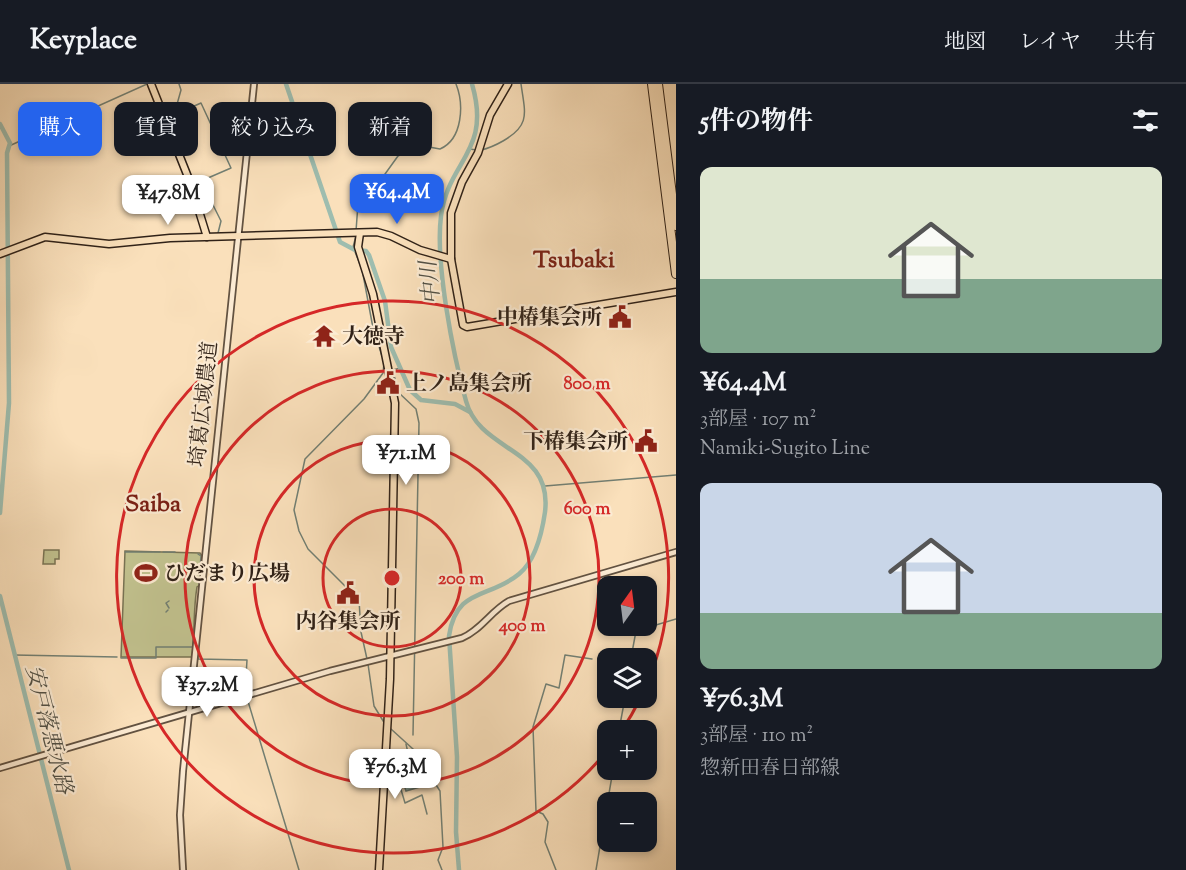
<!DOCTYPE html>
<html lang="ja">
<head>
<meta charset="utf-8">
<style>
  :root { --surface:#171b24; --page:#20242c; --text:#f1f3f6; --muted:#9ea1a6; --line:#363941; --accent:#2563eb }
  body { margin:0; font-family:"Sorts Mill Goudy","Noto Serif JP",serif; background:var(--page); color:var(--text); height:100vh; display:flex; flex-direction:column; font-size:22px; white-space:nowrap }
  * { box-sizing:border-box; margin:0 }
  p { font-size:20px; color:var(--muted) }
  .icon { flex:none; width:33px; height:33px; fill:none; stroke:currentColor; stroke-width:2; stroke-linecap:round; stroke-linejoin:round }
  .map { position:relative; flex:1; overflow:hidden }
  .side { display:flex; flex-direction:column; background:var(--surface); width:510px }
  .side>* { flex:none }
  .banner { position:absolute; left:18px; top:18px; width:567px; height:54px; display:flex; gap:12px }
  .needle { width:39px; rotate:14deg }
  .tools { position:absolute; left:597px; top:492px; display:grid; gap:12px }
  .tools a { display:grid; place-items:center; width:60px; height:60px; border-radius:12px; background:var(--surface); box-shadow:0 3px 9px #0003; font-size:30px }
  .price { position:absolute; translate:-50% -51px; padding:0 14px; border-radius:12px; background:#fff; color:#222; font-size:20px; line-height:39px; filter:drop-shadow(0 2px 3px #0008) }
  .price::after { content:''; position:absolute; left:50%; top:36px; width:18px; height:14px; margin-left:-9px; background:inherit; clip-path:polygon(0 0,100% 0,50% 100%) }
  .price.current { background:var(--accent); color:#fff }
  ul { padding:0; list-style:none }
  li { display:grid; align-content:center; gap:12px; height:318px; padding:0 24px }
  li span { display:grid; place-items:center; height:186px; border-radius:12px; color:#555 }
  li>.icon { margin-inline-start:auto }
  span .icon { width:108px; height:108px; fill:#fffc; stroke-width:1 }
  li b { font-size:26px }
  h2 { display:flex; justify-content:space-between; align-items:center; height:72px; padding:0 24px; font-size:26px }
  .tag { padding:0 21px; border-radius:12px; background:var(--surface); box-shadow:0 3px 9px #0003; font-size:21px; line-height:54px }
  .tag.current { background:var(--accent); color:#fff }
  header { display:flex; align-items:center; gap:36px; box-sizing:border-box; height:84px; padding:0 30px; background:var(--surface); border-bottom:2px solid var(--line) }
  header strong { font-size:28px }
  nav { display:flex; gap:33px; margin-inline-start:auto; font-size:21px }
  main { display:flex; flex:1; min-height:0 }
  .map>svg:first-child { display:block }
</style>
</head>
<body>
<header>
<strong>Keyplace</strong>
<nav><a>地図</a><a>レイヤ</a><a>共有</a></nav>
</header>
<main>
<div class="map">
<svg width="676" height="786" viewBox="0 0 676 786">
  <rect width="100%" height="100%" fill="#fae0bb"/>
  <filter id="stains"><feTurbulence type="fractalNoise" baseFrequency=".00333" numOctaves="4"/><feColorMatrix values="0 0 0 0 .2 0 0 0 0 .09 0 0 0 0 .02 0 0 0 .5 -.17"/></filter>
  <radialGradient id="worn" r=".72"><stop offset=".6" stop-color="#630" stop-opacity="0"/><stop offset="1" stop-color="#630" stop-opacity=".3"/></radialGradient>
  <g fill="#c1c18e" stroke="#787253" stroke-width="1.5">
    <path d="M283,32L285,47L273,48L270,34Z"/>
    <path d="M44,466H59V475H55V480H43Z"/>
    <path d="M125,467L200,469L202,472L200,501L197,503C193,526 195,549 192,573H121Z"/>
  </g>
  <path fill="#9ebdaf" stroke="#727f73" stroke-width="1.5" d="M417,680L430,700L406,707L399,685Z"/>
  <g fill="none" stroke-linecap="round" stroke-linejoin="round">
    <g stroke="#727f73" stroke-width="1.5">
      <path d="M179,0L181,6L174,31L201,19L231,84L201,97L221,137L218,149"/>
      <path d="M9,62L147,0"/>
      <path d="M470,65L476,66"/>
      <path d="M481,66C490,64 496,61 503,57C531,41 525,29 521,0"/>
      <path d="M356,147L358,120L380,97L398,72L418,61L440,65C463,55 464,20 456,0"/>
      <path d="M356,152L353,163L362,185L373,244L382,272"/>
      <path d="M400,284L393,286L398,308L416,325L419,339L413,651"/>
      <path d="M545,402L676,391"/>
      <path d="M125,468H160"/>
      <path d="M163,468H175"/>
      <path d="M198,470L201,472L199,500"/>
      <path d="M169,517L166,519L169,524"/>
      <path d="M166,528L168,526"/>
      <path d="M193,563L195,543"/>
      <path d="M198,568V575L247,576L245,609"/>
      <path d="M14,571L117,573"/>
      <path d="M121,574H156V563H193"/>
      <path d="M631,574L636,547L676,535"/>
      <path d="M367,575L361,548L359,516L308,465L299,447L294,426L305,375L364,315L383,289L384,279"/>
      <path d="M368,580L374,622L385,640"/>
      <path d="M247,614L299,786"/>
      <path d="M391,645L413,665L440,707L443,763L438,776L442,786"/>
      <path d="M619,646L625,614"/>
      <path d="M406,660L410,678L394,682L405,719L422,711L427,730"/>
      <path d="M556,786L545,758L548,738L543,730L536,727L533,643L546,600L559,604L565,571L592,575"/>
      <path d="M596,786L613,686"/>
    </g>
    <g stroke="#9ebdaf" stroke-width="4.5">
      <path d="M286,0L340,158L355,166L366,167L369,171L385,217L391,263L410,306L421,316L455,320L470,328"/>
      <path d="M0,40L10,59L7,69L9,319L0,429"/>
      <path d="M0,512L69,786"/>
      <path d="M459,786L456,748L457,673L449,552C456,503 489,515 519,490C536,476 542,449 545,428C553,363 480,369 466,317C453,270 435,179 441,132C448,76 492,68 472,0"/>
    </g>
    <g stroke="#625241" stroke-width="8">
      <g id="minor">
        <path d="M0,684L330,587L462,554C481,546 491,527 509,517L676,468"/>
        <path d="M183,786L180,731L183,687L254,0"/>
      </g>
    </g>
    <g stroke="#302218" stroke-width="9">
      <g id="major">
        <path d="M151,0L190,98L207,153"/>
        <path d="M508,0L490,31L478,69L462,98L451,129V175L463,241L467,243L676,208"/>
        <path d="M360,149L358,163L373,210L395,319L390,595L379,786"/>
        <path d="M0,170L45,153L109,160L170,154L377,148L391,152L420,166L451,175"/>
      </g>
    </g>
    <g stroke="#302218" stroke-width="10">
      <g id="highway">
        <path d="M652,0L676,190"/>
        <path d="M658,0L676,142"/>
      </g>
    </g>
    <use href="#minor" stroke="#fcebd3" stroke-width="4.5"/>
    <use href="#major" stroke="#fae0bb" stroke-width="6"/>
    <use href="#highway" stroke="#fae0bb" stroke-width="8"/>
  </g>
  <g fill="none" stroke="#d62828" stroke-width="3">
    <circle cx="392" cy="494" r="69"/>
    <circle cx="392" cy="494" r="138"/>
    <circle cx="392" cy="494" r="207"/>
    <path d="M640 615A276 276 0 0 1 622 646M606 668A276 276 0 1 1 647 600"/>
  </g>
  <defs>
    <g id="civic-bare" transform="scale(1.8)"><path d="M-.6-6.5H3V-4.5H.6V-3L4-1V1h2V6H-6V1h2V-1L-.6-3ZM-1.2 2.5V6h2.4V2.5Z" fill="#8f2418" stroke="#fcebd3" stroke-width="2.5" paint-order="stroke"/></g>
    <g id="temple-bare" transform="scale(1.8)"><path d="M0-6L5-2H3V0L6.5 2.5H4V6H1.5V3h-3V6H-4V2.5H-6.5L-3 0V-2H-5Z" fill="#8f2418" stroke="#fcebd3" stroke-width="2.5" paint-order="stroke"/></g>
    <g id="stadium-bare" transform="scale(1.8)"><path d="M0-5a6.5 5 0 1 0 0 10a6.5 5 0 1 0 0-10ZM-3.5-1.8h7v3.6h-7Z" fill="#8f2418" stroke="#fcebd3" stroke-width="2.5" paint-order="stroke"/></g>
  </defs>
  <g fill-rule="evenodd">
    <use href="#civic-bare" x="620" y="233"/>
    <use href="#temple-bare" x="324" y="252"/>
    <use href="#civic-bare" x="388" y="299"/>
    <use href="#civic-bare" x="646" y="357"/>
    <use href="#stadium-bare" x="146" y="489"/>
    <use href="#civic-bare" x="348" y="509"/>
  </g>
  <g text-anchor="middle" stroke-width="4.5" stroke-linejoin="round" paint-order="stroke">
    <g font-size="21" font-weight="bold" fill="#302218" stroke="#fcebd3" text-anchor="start">
      <text x="602" y="240" text-anchor="end">中椿集会所</text>
      <text x="342" y="259">大徳寺</text>
      <text x="406" y="306">上ノ島集会所</text>
      <text x="628" y="364" text-anchor="end">下椿集会所</text>
      <text x="164" y="496">ひだまり広場</text>
      <text x="348" y="544" text-anchor="middle">内谷集会所</text>
    </g>
    <g font-size="21" fill="#302218" stroke="#fcebd3">
      <text transform="translate(203 320) rotate(-84)" y="7">埼葛広域農道</text>
    </g>
    <g font-size="22" font-style="italic" fill="#515045" stroke="#fcebd3">
      <text transform="translate(429 199) rotate(-96)" y="8">中川</text>
      <text transform="translate(50 645) rotate(76)" y="8">安戸落悪水路</text>
    </g>
    <g font-size="24" font-weight="bold" fill="#7a1f14" stroke="#fcebd3">
      <text x="574" y="183">Tsubaki</text>
      <text x="153" y="427">Saiba</text>
    </g>
  </g>
  <circle cx="392" cy="494" r="9" fill="#d62828" stroke="#fcebd3" stroke-width="3"/>
  <g font-size="18" text-anchor="middle" font-weight="bold" fill="#d62828" stroke="#fcebd3" stroke-width="4.5" stroke-linejoin="round" paint-order="stroke">
    <text x="587" y="305">800 m</text>
    <text x="587" y="430">600 m</text>
    <text x="461" y="500">200 m</text>
    <text x="522" y="547">400 m</text>
  </g>
  <rect width="100%" height="100%" filter="url(#stains)"/>
  <rect width="100%" height="100%" fill="url(#worn)"/>
</svg>
<div class="tools">
<a><svg class="needle" viewBox="-14 -14 28 28"><path d="M0-13l5 13h-10z" fill="#e53935"/><path d="M0 13l5-13h-10z" fill="#9ea1a6"/></svg></a>
<a><svg class="icon" aria-label="layers" viewBox="0 0 24 24"><path d="M12 4l9 5-9 5-9-5zM3 14l9 5 9-5"/></svg></a>
<a>+</a>
<a>−</a>
</div>
<b class="price current" style="left:397px;top:141px">¥64.4M</b>
<b class="price" style="left:168px;top:142px">¥47.8M</b>
<b class="price" style="left:406px;top:402px">¥71.1M</b>
<b class="price" style="left:207px;top:634px">¥37.2M</b>
<b class="price" style="left:395px;top:716px">¥76.3M</b>
<div class="banner">
<a class="tag current">購入</a>
<a class="tag">賃貸</a>
<a class="tag">絞り込み</a>
<a class="tag">新着</a>
</div>
</div>
<section class="side">
<h2>5件の物件<svg class="icon" aria-label="filters" viewBox="0 0 24 24"><path d="M4 7h16M4 17h16"/><circle cx="9" cy="7" r="2"/><circle cx="15" cy="17" r="2"/></svg></h2>
<ul>
<li><span style="background:linear-gradient(#dfe7d0 60%,#7fa58c 0)"><svg class="icon" aria-label="home" viewBox="0 0 24 24"><path d="M3 11l9-7 9 7M6 9v11h12V9"/></svg></span><div><b>¥64.4M</b><p>3部屋 · 107 m²</p><p>Namiki-Sugito Line</p></div></li>
<li><span style="background:linear-gradient(#c9d6e8 70%,#7fa58c 0)"><svg class="icon" aria-label="home" viewBox="0 0 24 24"><path d="M3 11l9-7 9 7M6 9v11h12V9"/></svg></span><div><b>¥76.3M</b><p>3部屋 · 110 m²</p><p>惣新田春日部線</p></div></li>
</ul>
</section>
</main>
</body>
</html>
